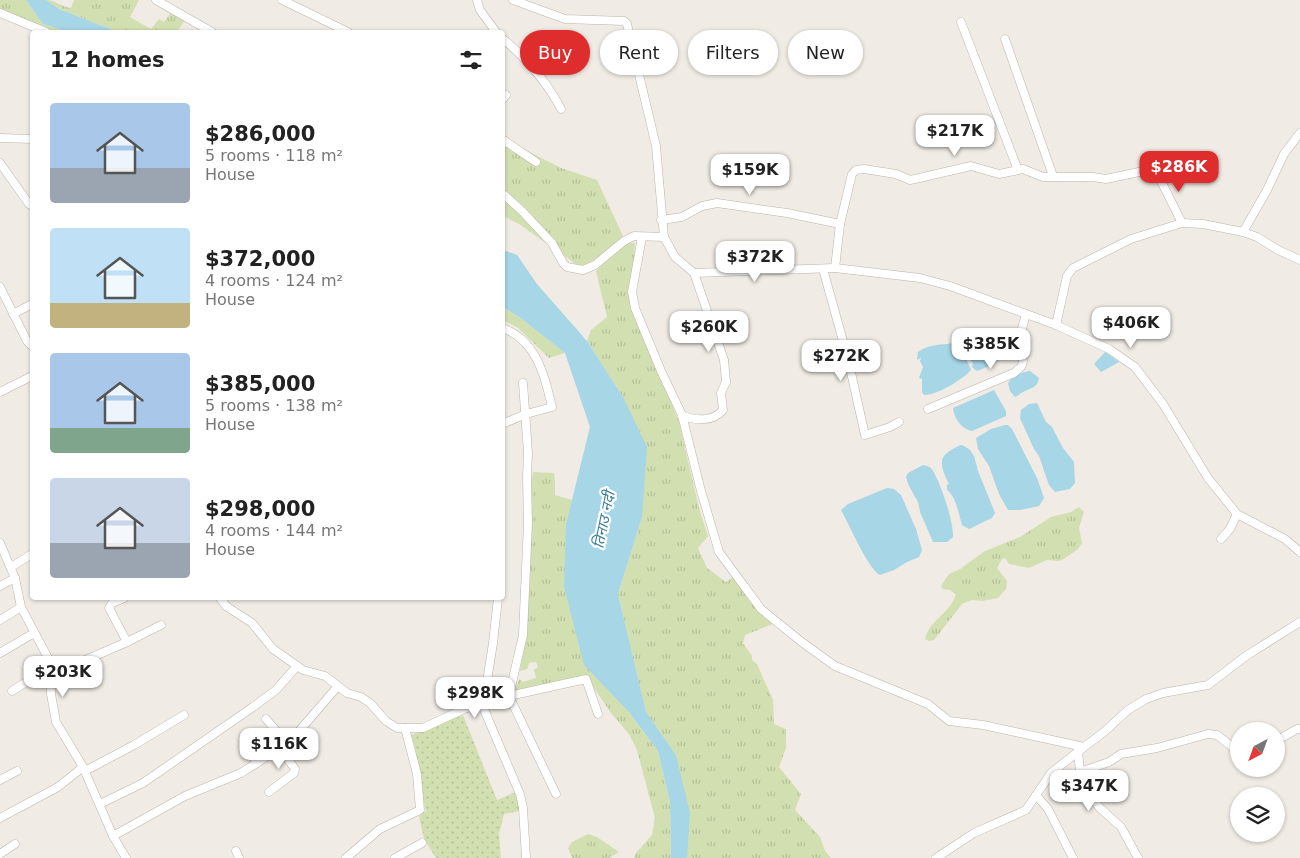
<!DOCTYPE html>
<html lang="en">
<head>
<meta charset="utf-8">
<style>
  :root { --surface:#fff; --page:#f2f2f2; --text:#222; --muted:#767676; --accent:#df2c2c }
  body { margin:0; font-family:"DejaVu Sans","Noto Sans Devanagari",sans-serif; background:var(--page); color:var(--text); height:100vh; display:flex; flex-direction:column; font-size:19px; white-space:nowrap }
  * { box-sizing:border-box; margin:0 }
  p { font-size:16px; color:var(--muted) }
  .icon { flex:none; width:28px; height:28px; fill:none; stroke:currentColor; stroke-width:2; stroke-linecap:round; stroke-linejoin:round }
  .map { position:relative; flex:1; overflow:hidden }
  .panel { position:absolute; left:30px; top:30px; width:475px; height:570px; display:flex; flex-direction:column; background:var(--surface); border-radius:5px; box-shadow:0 1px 4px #0004 }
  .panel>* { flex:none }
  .guide { position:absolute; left:520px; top:30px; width:475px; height:45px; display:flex; gap:10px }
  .needle { width:32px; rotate:221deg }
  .tools { position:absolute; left:1230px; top:722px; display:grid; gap:10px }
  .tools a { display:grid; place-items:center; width:55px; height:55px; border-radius:50%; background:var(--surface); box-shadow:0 1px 4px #0004; font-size:25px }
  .price { position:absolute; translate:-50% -42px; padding:0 11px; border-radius:10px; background:#fff; color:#222; font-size:16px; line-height:32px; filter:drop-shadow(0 1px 2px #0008) }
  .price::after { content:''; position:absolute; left:50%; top:30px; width:15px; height:11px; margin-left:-8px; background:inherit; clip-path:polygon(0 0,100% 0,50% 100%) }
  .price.on { background:var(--accent); color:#fff }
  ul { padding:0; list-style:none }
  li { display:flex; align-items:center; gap:15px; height:125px; padding:0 20px }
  li span { display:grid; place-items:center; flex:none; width:140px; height:100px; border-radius:5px; color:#555 }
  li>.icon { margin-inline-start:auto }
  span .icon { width:60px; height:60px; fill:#fffc; stroke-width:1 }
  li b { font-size:21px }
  h2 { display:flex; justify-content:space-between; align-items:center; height:60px; padding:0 20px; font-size:21px }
  .chip { padding:0 18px; border-radius:22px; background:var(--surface); box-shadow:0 1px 4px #0004; font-size:18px; line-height:45px }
  .chip.on { background:var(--accent); color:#fff }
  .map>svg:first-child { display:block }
</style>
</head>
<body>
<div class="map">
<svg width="1300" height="858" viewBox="0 0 1300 858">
  <defs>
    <pattern id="grass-tufts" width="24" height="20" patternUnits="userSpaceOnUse" patternTransform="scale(1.25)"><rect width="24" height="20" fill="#d2e0b1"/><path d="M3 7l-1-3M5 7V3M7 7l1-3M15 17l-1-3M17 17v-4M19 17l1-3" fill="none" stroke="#b6c199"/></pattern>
    <pattern id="park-dots" width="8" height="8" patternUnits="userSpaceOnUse" patternTransform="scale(1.25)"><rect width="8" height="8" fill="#d2e0b1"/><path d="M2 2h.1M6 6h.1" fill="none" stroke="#b6c199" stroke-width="1.8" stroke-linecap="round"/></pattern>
  </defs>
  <rect width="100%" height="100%" fill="#f0ebe4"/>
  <g fill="url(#grass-tufts)">
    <path d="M0,0H26L43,24L68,32H50L42,27L0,9Z"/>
    <path d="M46,0C56,0 61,7 71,8L74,0H139L130,17L151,29L159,19L164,22L171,13L185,20L177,32H118L59,9Z"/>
    <path d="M502,133L508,141L561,168L597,180L623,236L604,255L580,267L519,224L503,216Z"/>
    <path d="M626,243H635L633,274L640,324L679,422L699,508L708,536L698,548L707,568L726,582L733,577L749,601L773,624L745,635L743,643L752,656V660L757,664L773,700L774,724L786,729V748L779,767L801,794L795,810L820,837L825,851L831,858H687V848L676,755L646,713L618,594L642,517L623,397L587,341L591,330L607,317L596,271Z"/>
    <path d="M502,307L519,317L565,353L549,358L518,328L503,320Z"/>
    <path d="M533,472L554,473L555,481V495L572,500L566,524L628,711L658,751L670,802L671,858H634L636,853L652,835L655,818L637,750L629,734L611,713L585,675L579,678L515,692L519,679L523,682L536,678L534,670L538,667L536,662L529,663L527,669L520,671L524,641L530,492Z"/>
    <path d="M1079,507L1084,512L1079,528L1082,543L1078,549L1064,559L1059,561L1047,560L1029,568L1009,564L1005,558L1002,559L997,568L1007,581L1006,589L998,598L982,601L972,600L962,604L934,640L929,641L925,639C929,620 950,614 956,594L950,590L943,589L941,586L949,574L960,569L985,551L1020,537L1051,517L1071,512Z"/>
    <path d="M588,834L597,837L619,852L609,858H572L568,848L572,842Z"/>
  </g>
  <path fill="url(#park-dots)" d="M463,715L497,800L518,791L519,811L504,814L499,834L501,858H436L424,839L419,816L426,811C419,786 420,759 411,735Z"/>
  <g fill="#a7d6e6">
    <path d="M26,0H46L59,9L118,32H68L43,24Z"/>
    <path d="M503,250L517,255L537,284L587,341L623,397L647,447L642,517L618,594L646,712L676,755L690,813L687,858H671L670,802L658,751L628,711L584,665L564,587L566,524L590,427L565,353L519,317L503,307Z"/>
    <path d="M984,332C995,334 1009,346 1001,358C999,361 981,370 977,371L972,367L973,363C967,357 965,345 968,337Z"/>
    <path d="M953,343L962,344L965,356L971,370C963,379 938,395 924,395L922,392V379L919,378L923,367L920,361L921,358L917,360L918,352C928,344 942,345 953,343Z"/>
    <path d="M1105,352L1119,362L1101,372L1094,364Z"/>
    <path d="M1030,371L1039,378C1038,388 1030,388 1023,392C1020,393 1018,396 1015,397L1010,391L1008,383C1013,375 1021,373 1030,371Z"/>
    <path d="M994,390L1006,411V416L972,431C961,429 954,418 953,408Z"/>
    <path d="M1037,403L1046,422L1052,427L1063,448L1074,462L1075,483L1070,489L1055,492L1049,485L1039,456L1034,449L1020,418L1021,410L1029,404Z"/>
    <path d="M1005,425H1008L1012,429L1037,478L1044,498L1039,506L1020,510H1008L999,494L989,466L978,449L976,438L991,429Z"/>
    <path d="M961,445L964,446L970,450L974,456L978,471L995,513L992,518L969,529L962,525C959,515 956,496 947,490V485L949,484C938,462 938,455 961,445Z"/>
    <path d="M923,465C928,466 931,467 933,471C941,484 954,523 953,537L947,542H933L920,512L918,502L909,486L906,477L908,473Z"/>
    <path d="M887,488L894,489L901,495L916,529L922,550L919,557L907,562L894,570L880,575C868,569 849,524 841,510L848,504Z"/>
  </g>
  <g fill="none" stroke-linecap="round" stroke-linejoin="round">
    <g stroke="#bdb4ab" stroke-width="9">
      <g id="minor">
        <path d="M156,0L212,32"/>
        <path d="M282,0L348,32"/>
        <path d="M477,0L480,10L496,32"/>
        <path d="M0,13L46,32"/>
        <path d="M961,22L1018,170"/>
        <path d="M502,38C526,58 547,82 561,109"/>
        <path d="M1005,39L1053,176"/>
        <path d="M502,100L506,95"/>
        <path d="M0,138L32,139"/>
        <path d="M502,139L536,162"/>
        <path d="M0,163L29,204L32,206"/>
        <path d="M502,193L522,211L552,243L563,263L567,267L583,270L595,265L624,241L634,236L664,237L656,146L627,24L624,21L565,19L513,0"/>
        <path d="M661,220L682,217L702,206L717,203L787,213L840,224"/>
        <path d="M1243,232L1267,190L1284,154L1300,133"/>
        <path d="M642,237L632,292L635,308L661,371L682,415L701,491L719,552L761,609L803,643L835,666L928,704L949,721L983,725L1084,747L1104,732L1128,710L1146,699L1163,693L1208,685L1246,656L1300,622"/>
        <path d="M664,237L675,257L694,273L835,268L920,278L950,286L1056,325L1109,349L1135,367L1163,404L1208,478L1237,514L1285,539L1300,552"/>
        <path d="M835,268L840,224L852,174L856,170L864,169L896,174L910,180L915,179L971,166L999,174L1023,169L1043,177H1093L1106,179L1153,169L1157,173L1182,223"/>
        <path d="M823,269L848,359L865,435L890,427L899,422"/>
        <path d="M0,287L27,341L32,346"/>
        <path d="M13,314L32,304"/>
        <path d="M1056,325L1067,276L1073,268L1131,239L1182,223L1203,224L1243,232L1257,237L1278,250L1300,260"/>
        <path d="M502,328C536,339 545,376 552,407L526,414L502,424"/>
        <path d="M523,383L528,453L527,477L528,523L523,635L509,696L586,679L598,714"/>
        <path d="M0,392L32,376"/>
        <path d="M928,409L1014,373L1021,367C1025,361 1022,358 1020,351C1018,340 1023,325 1026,314"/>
        <path d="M682,415C695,421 713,422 723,410L721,393L726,382L724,360L694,273"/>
        <path d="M1221,539L1230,529L1237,514"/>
        <path d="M0,543L15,578L21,607L47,656L50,667L51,694L56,722L83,767L113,836L126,858"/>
        <path d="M11,567L32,554"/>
        <path d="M0,586L15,578"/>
        <path d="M220,598L226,606L252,623L273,649L303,670L325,676L347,693L361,697L370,703L386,721L397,728H423L464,709L509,696L556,794"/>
        <path d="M498,598L493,643L483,707L520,794L523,808L526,858"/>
        <path d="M0,620L21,607"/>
        <path d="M127,642L161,625"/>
        <path d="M0,653L34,633"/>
        <path d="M51,675L127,642L109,608L112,603L124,598"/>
        <path d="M12,691L50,667"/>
        <path d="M266,719L286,742"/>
        <path d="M1276,741L1297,729H1300"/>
        <path d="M248,747L257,763"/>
        <path d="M1078,750L1080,772L1085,787L1099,807L1121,827L1138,858"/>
        <path d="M85,771L134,745L184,715"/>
        <path d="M1080,772L1109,762L1121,754L1157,748L1208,734L1217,735L1239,752"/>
        <path d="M0,780L17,771"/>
        <path d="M269,792L294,773L295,769L279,747"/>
        <path d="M1036,795L1048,809L1073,858"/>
        <path d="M100,804L143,783L253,707L276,690L297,666"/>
        <path d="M0,818L58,787L83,767"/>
        <path d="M113,836L185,796L241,773L257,763L294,737L338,686"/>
        <path d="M236,851L239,858"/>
        <path d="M0,854L15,844"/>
        <path d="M346,858L380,829L420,810L417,774L405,728"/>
        <path d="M395,858L422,843"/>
        <path d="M936,858L974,833L1026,810L1051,773L1084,747"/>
      </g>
    </g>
    <use href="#minor" stroke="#fff" stroke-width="8"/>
  </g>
  <g text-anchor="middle" stroke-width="4.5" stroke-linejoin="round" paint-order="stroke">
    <g font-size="15" font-style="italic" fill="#3a7e98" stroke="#fff">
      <text transform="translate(604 520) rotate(-78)" y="5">तिनाउ नदी</text>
    </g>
  </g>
</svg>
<div class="tools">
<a><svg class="needle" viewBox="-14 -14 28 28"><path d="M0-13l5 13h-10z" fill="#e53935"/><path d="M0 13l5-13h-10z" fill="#767676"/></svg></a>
<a><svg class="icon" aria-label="layers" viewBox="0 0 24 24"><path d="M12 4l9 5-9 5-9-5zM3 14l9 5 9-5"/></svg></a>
</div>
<b class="price" style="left:955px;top:157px">$217K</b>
<b class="price on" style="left:1179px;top:193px">$286K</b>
<b class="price" style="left:750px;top:196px">$159K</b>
<b class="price" style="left:755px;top:283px">$372K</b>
<b class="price" style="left:1131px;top:349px">$406K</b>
<b class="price" style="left:709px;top:353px">$260K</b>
<b class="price" style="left:991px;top:370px">$385K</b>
<b class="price" style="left:841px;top:382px">$272K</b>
<b class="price" style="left:63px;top:698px">$203K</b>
<b class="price" style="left:475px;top:719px">$298K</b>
<b class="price" style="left:279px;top:770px">$116K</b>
<b class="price" style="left:1089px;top:812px">$347K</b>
<div class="guide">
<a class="chip on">Buy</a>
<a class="chip">Rent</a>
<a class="chip">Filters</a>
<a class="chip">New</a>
</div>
<section class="panel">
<h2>12 homes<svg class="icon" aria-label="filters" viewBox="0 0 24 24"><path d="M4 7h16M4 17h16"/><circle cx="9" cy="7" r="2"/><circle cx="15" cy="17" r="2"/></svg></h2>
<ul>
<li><span style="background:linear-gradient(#a9c7e8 65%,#9aa5b1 0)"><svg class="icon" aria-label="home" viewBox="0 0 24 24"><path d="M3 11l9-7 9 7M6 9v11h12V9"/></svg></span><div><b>$286,000</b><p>5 rooms · 118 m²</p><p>House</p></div></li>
<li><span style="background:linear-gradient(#bfe0f5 75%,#c2b280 0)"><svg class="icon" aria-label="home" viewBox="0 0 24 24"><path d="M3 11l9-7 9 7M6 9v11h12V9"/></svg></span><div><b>$372,000</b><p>4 rooms · 124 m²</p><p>House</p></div></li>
<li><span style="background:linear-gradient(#a9c7e8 75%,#7fa58c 0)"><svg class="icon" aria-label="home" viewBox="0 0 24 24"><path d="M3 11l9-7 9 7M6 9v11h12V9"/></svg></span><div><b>$385,000</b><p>5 rooms · 138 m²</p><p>House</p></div></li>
<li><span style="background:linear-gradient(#c9d6e8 65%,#9aa5b1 0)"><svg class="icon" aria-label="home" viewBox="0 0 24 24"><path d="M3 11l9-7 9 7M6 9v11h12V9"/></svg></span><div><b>$298,000</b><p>4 rooms · 144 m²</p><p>House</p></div></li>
</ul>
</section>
</div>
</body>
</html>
